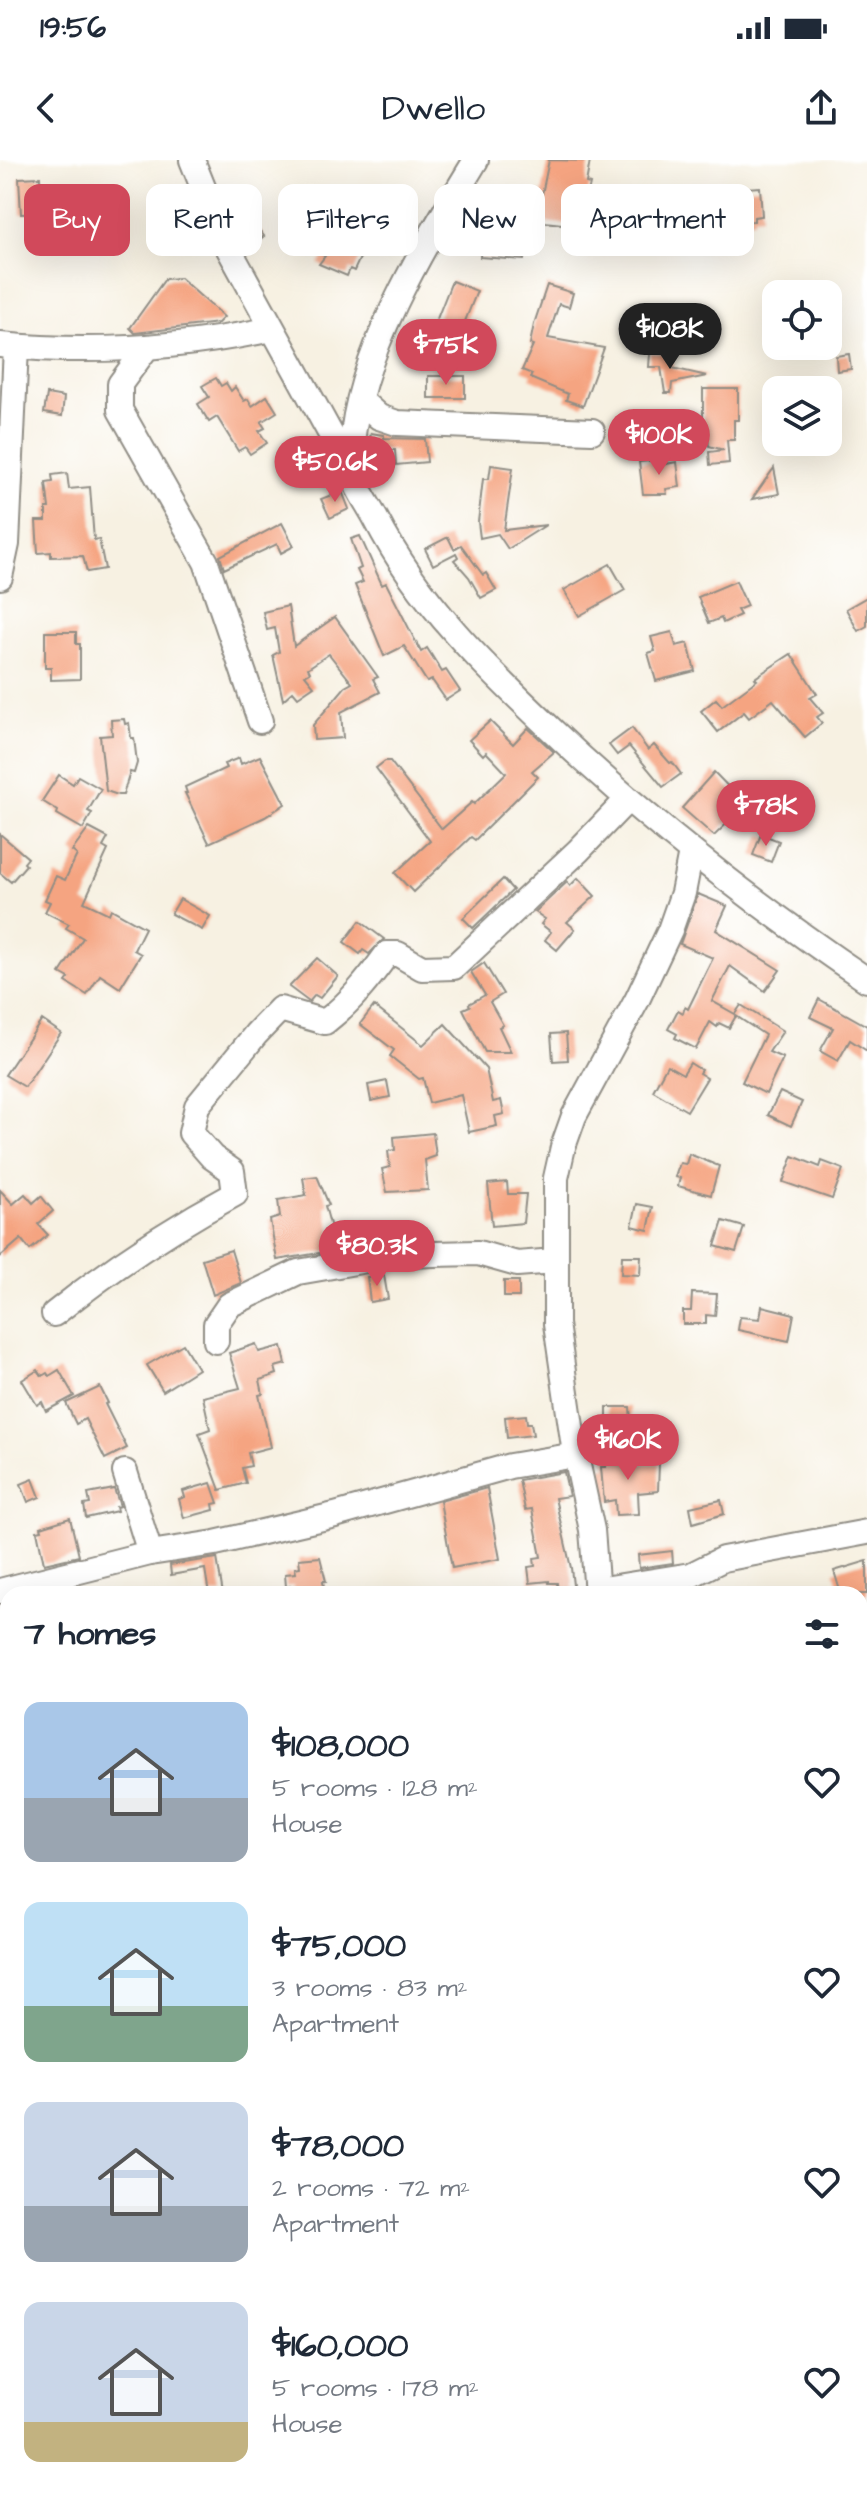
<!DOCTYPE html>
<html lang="en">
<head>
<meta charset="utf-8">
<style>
  :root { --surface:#fff; --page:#f6f6f7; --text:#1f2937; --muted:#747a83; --accent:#d1495b }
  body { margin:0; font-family:"Architects Daughter",sans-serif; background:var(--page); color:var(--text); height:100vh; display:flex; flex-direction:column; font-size:30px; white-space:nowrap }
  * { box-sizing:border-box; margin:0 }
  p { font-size:26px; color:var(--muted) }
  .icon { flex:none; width:44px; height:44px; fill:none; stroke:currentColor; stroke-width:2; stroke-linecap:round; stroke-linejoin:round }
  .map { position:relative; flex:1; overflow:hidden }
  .drawer { position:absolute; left:0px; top:1426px; width:868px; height:914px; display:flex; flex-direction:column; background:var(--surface); border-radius:24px 24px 0 0; box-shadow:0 8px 32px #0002 }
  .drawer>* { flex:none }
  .top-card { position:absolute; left:24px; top:24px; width:820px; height:72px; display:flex; gap:16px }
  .buttons { position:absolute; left:762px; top:120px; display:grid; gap:16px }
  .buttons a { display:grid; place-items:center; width:80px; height:80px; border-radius:16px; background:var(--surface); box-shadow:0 8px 32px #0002; font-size:40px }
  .price { position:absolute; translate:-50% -68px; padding:0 18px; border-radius:28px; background:var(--accent); color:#fff; font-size:26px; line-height:52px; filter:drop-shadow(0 2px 4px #0008) }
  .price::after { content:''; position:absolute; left:50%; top:48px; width:24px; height:18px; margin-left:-12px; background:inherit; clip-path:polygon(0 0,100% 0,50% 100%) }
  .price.on { background:#222; color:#fff }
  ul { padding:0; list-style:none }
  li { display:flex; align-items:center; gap:24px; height:200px; padding:0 24px }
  li span { display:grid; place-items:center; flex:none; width:224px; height:160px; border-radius:16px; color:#555 }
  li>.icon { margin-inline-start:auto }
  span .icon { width:96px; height:96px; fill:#fffc; stroke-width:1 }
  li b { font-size:34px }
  h2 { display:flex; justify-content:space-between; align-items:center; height:96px; padding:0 24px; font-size:34px }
  .pill { padding:0 28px; border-radius:16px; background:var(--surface); box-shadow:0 8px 32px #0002; font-size:28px; line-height:72px }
  .pill.on { background:var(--accent); color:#fff }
  .status { display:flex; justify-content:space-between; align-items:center; height:56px; padding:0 40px; background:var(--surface); direction:ltr }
  .status svg { height:22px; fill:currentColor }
  header { display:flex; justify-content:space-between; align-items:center; height:104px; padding:0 24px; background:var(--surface); font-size:36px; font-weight:600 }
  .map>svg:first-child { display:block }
</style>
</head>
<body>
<div class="status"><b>19:56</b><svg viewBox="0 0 49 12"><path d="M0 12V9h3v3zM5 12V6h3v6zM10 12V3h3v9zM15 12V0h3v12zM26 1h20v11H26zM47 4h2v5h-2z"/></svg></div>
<header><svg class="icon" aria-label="back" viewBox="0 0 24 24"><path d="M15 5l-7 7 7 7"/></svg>Dwello<svg class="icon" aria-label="share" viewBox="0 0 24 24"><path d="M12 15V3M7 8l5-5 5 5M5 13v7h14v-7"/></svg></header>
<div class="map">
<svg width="867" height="2339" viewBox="0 0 867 2339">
  <rect width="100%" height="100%" fill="#fff"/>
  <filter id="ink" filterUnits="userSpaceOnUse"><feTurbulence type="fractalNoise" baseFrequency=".0125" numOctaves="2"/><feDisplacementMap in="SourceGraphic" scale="16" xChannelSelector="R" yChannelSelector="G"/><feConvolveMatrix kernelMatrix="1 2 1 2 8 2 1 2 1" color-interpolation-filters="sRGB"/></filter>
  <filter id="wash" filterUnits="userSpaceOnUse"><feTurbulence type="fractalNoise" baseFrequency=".006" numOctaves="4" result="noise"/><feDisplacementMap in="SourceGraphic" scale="32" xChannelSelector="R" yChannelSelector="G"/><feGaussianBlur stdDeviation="1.8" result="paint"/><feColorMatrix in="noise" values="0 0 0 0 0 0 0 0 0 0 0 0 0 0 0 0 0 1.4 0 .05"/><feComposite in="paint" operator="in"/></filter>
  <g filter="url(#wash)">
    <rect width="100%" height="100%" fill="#f7f1e2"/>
    <g id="blocks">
      <g fill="#f5a481">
        <path d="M549,0L590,1L586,23L590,24L580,66L535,61L536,43L540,44Z"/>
        <path d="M40,17L42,53L21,54L19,18Z"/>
        <path d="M760,27L762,56L754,57V61L688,63L687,51L717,49L716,30Z"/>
        <path d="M252,61L264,76L249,88L237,73Z"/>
        <path d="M322,68L359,90L356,96L360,98L354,111L350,109L347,116L319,104L325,96L310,88Z"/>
        <path d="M482,73L526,77L524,100L480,97Z"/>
        <path d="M180,118L224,157L218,163L135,173L130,168L165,119Z"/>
        <path d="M452,121L477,131L450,199L425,189Z"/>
        <path d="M547,125L573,133L569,147L559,144L548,178L604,188L583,246L566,240L568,234L530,218L532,214L522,210L533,185L530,184L534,164Z"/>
        <path d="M650,193L673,194L672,208L707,216L672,223L671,233H665L661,207H649Z"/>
        <path d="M849,194L851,209L837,211L836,196Z"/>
        <rect x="428" y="216" width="37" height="22"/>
        <path d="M216,218L221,226L226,223L231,231L235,227L244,241L248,239L252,246L267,236L277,252L261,262L265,268L259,271L267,283L250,294L245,287L238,291L217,257L209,262L198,244L209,237L202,226Z"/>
        <path d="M703,229H738V260H734V280H727L729,303L710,305L709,292L724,290L709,286L708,280H703Z"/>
        <path d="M47,234L64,237L62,256L44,253Z"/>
        <path d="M371,273L384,275V278L425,279L427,302L396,305L395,290H367Z"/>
        <path d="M665,299L666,304L677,302L680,327L666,329L667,334H643L639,302Z"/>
        <path d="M491,305L513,308L504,370L546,365L508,389L498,374L480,378L478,362L483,319H489Z"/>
        <path d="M774,308L779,334L752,339Z"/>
        <path d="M67,313L69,329L90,327L94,380L99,379L105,409L87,412L83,396L51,397V392L38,393L36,361H46V348H49L46,323L53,322L52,315Z"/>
        <path d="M342,331L349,349L330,358L321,339Z"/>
        <path d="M282,363L294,386L281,393L277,384L224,409L220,396Z"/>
        <path d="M360,376L382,425L386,423L421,492L427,488L442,512L446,510L460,531L446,540L432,520L427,522L404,486L384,496L355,425L363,422L357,410L361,408L351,379Z"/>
        <path d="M448,377L454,389L461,385L483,415L486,413L496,430L481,438L469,417L454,400L458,397L456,393L433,405L425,389Z"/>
        <path d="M610,404L625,430L579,456L564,430Z"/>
        <path d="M736,421L747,446L737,450L740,455L723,463L721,458L709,463L698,437Z"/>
        <path d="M867,437V466L858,471L846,449Z"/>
        <path d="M288,446L294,486L335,457L378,517L373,519L380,532L341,552L343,578L314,580L313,565L345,527L352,523L329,494L308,508L310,512L305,515L314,526L298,537L293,531L283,540L273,495L279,492L275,468L267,470L263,452Z"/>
        <path d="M45,472H76V484H80V519L51,520V508H45Z"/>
        <path d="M672,472L676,486L688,483L695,511L656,521L648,493L655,491L651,477Z"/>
        <path d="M791,494L817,534L810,538L823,553L817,557L822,563L805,577L773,540L749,558L744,552L718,572L701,551L716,539L722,546L757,520L755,518L762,513Z"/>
        <path d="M124,559L125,564L129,563L131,578H134L137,603L134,613L130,612L123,635H118L106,631L100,576L112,575L111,560Z"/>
        <path d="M490,561L513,584L528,568L554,592L532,611L538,617L475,680L471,677L413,732L395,713L430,681L376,608L385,601H390L442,669L472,642L474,644L506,613L486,592L483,595L469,580Z"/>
        <path d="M632,568L648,590L654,585L670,603L672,602L681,614L663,627L629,586L617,595L609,585Z"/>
        <path d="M260,596L285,644L265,657L209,683L185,633H187L185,627L226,608L224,604L239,598L241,604Z"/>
        <path d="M714,612L746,645L714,676L682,648Z"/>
        <path d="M59,615L73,624L78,616L101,629L88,651L92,653L83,669L57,654L58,651L42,641Z"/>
        <path d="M89,668L108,678L103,687L108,690L84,742L109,754L111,749L145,768L134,790L141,794L120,828L100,815L87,835L66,822L69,818L60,813L83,778L66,768L69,764L45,752L50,742L45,740L56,716L65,720L77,695L72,691Z"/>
        <path d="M0,674L28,698L24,703L26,705L11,722L0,713Z"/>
        <path d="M761,674L779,681L771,702L753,695Z"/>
        <path d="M578,718L595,736L567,762L575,769L557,790L545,780L551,772L541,764L545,759L535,752L567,722L570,726Z"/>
        <path d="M503,719L513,730L473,768L463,758Z"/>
        <path d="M698,734L727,746L716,770L780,810L765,831L730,806L712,841L735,854L741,845L783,871L769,892L783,898L766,934L742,922L765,875L736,856L729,868L719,863L717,867L710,862L696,889L675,878L677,874L668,869L678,850L683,853L685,847L688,849L713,798L680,784Z"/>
        <path d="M180,739L210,756L202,770L171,754Z"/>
        <path d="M360,761L384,779L369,794L363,790L360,794L344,782Z"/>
        <path d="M317,798L338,816L320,838L315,835L309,842L289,827Z"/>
        <path d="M484,803L503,834L490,842L503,865L499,867L511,892H485L463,849L470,846L469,844L485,835L471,812Z"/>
        <path d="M819,839L867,866V891L850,880L838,901L820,891L833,868L810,857Z"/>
        <path d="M374,846L423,885L445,864L486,909L493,942L501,940L504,954L495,956L497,966L469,972L461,935L429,943L423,918L419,919L390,896L394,890L360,864Z"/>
        <path d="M42,860L61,873L25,927L5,915Z"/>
        <path d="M566,873L568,900L553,901L551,874Z"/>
        <path d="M690,903L701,910L699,913L707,918L687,951L653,931L667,905L683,914Z"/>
        <path d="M387,921L390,937L371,941L368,925Z"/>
        <path d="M780,932L802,942L791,966L768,955Z"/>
        <path d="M433,973L436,996L425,1000L428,1030L387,1032L382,1009L390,1007L388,991L395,990L394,977Z"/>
        <path d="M689,994L719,1006L711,1035L678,1026L680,1018L675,1017L680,1003L686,1004Z"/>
        <path d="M793,996L820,1007L822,1001L843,1009L832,1039L783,1022Z"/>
        <path d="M317,1016L329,1045L325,1046L337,1090L277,1100L270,1060L280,1057L278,1040L306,1035L303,1018Z"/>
        <path d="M507,1022L508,1034H526L523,1063L492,1066L488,1024Z"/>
        <path d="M0,1030L13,1044L25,1034L33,1043L41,1036L53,1051L38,1064L48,1075L30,1090L21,1079L0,1097Z"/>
        <path d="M637,1044L653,1047L648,1070L632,1066Z"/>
        <path d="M723,1061L744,1067L736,1092L715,1086Z"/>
        <path d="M231,1090L241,1123L213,1135L202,1099Z"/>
        <path d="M622,1096H641L640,1115L621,1114Z"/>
        <path d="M384,1115L388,1139L370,1142L367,1117Z"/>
        <rect x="504" y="1121" width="15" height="16"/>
        <path d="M692,1133L717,1134L715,1156L706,1155V1164H683V1151H691Z"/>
        <path d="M762,1146L794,1154L789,1181L738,1170L740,1157L760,1159Z"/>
        <path d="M183,1184L198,1209L163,1231L147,1205Z"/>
        <path d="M256,1184L259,1192L282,1186L286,1204L275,1207L277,1214L260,1220L263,1234L259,1235L271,1287L248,1293L251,1306L242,1308L246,1323L220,1330L199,1273L210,1269L203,1237L240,1228L229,1193Z"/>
        <path d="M38,1210L42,1216L47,1213L49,1216L59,1210L74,1236L46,1251L42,1242L37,1245L22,1220Z"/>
        <path d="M100,1227L108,1243L105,1244L127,1288L105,1299L85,1259L76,1264L66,1243Z"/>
        <path d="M607,1247H630L631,1262L624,1263V1266H607Z"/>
        <path d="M526,1255L527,1263H531L533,1275L507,1278L505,1257Z"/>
        <path d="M606,1295H633V1304L659,1303L658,1331L638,1333L639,1354L616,1355L615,1340L604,1342L601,1307H606Z"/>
        <path d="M564,1312L569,1336L555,1338L571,1408L574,1434H558L557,1423H549V1421L530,1423L528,1407L535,1406L534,1398L541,1397L532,1349L525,1350L519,1320Z"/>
        <path d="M33,1319L40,1337L28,1342L21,1324Z"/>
        <path d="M211,1323L218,1343L213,1344L214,1350L184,1358L179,1339L185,1337L183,1331Z"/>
        <path d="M487,1328L500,1399L452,1408L440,1341Z"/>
        <path d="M114,1329L120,1346L116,1347L117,1351L86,1358L84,1345L90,1344L88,1334Z"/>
        <path d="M721,1340L724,1354L693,1363L690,1347Z"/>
        <path d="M70,1358L79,1396L44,1404L37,1371L42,1370L41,1367Z"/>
        <path d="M672,1391L673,1403L639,1408L638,1395Z"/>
        <path d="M320,1397L326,1421H323L325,1434H294L293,1426L286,1427L285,1414L296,1413L295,1408L300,1407L299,1399Z"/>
        <path d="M217,1398L223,1434H209L205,1409L171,1415L170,1405Z"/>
        <path d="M867,1401V1434H841L834,1411Z"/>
      </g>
    </g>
  </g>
  <g filter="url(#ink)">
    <use href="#blocks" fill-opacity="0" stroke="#918e86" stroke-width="2"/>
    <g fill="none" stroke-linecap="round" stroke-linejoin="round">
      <g stroke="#918e86" stroke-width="28">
        <g id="minor">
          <path d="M192,0L225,82L351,311"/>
          <path d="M476,0C428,79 357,193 352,287C352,294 350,304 351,311C354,324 369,346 376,359C419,443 486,508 554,572C651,664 756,745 867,820"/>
          <path d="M0,185C91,194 182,188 272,169"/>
          <path d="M147,187L120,224V250L206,402L260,561"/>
          <path d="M360,240L379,257L397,263L592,271"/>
          <path d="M0,417L7,384L16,187"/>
          <path d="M54,1154C110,1109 172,1068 235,1034L232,1011L212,997L191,973L197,946L256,874L280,849L325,862C350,843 369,819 387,794H398L422,808L454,807L578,691L627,640"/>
          <path d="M216,1181V1164L229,1145L298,1112L390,1096L434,1094L478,1093L517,1104L555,1101"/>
          <path d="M125,1312L150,1393"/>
          <path d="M597,1430L691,1415L723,1399L867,1372"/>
          <path d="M0,1431L150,1393L215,1383L335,1355L510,1306L576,1295"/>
          <path d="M597,1434L592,1370L574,1287L556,1164V1018L563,987L574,956L637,840L670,770L683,733L691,692"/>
          <path d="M860,2180L867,2183"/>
          <path d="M650,2339L655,2332"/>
        </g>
      </g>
      <use href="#minor" stroke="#fff" stroke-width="24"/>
    </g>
  </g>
</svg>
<div class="buttons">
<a><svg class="icon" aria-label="locate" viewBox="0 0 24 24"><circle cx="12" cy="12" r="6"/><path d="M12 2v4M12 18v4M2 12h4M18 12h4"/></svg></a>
<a><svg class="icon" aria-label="layers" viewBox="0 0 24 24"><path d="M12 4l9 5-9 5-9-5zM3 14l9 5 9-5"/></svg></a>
</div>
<b class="price on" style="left:670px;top:211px">$108K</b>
<b class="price" style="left:446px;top:227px">$75K</b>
<b class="price" style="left:659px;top:317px">$100K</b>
<b class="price" style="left:335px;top:344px">$50.6K</b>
<b class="price" style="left:766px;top:688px">$78K</b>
<b class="price" style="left:377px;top:1128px">$80.3K</b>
<b class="price" style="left:628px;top:1322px">$160K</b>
<div class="top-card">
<a class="pill on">Buy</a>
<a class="pill">Rent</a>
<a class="pill">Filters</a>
<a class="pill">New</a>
<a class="pill">Apartment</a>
</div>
<section class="drawer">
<h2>7 homes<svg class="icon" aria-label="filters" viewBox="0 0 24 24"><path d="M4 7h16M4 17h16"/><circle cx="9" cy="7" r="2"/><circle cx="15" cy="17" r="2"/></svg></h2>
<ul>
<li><span style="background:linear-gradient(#a9c7e8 60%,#9aa5b1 0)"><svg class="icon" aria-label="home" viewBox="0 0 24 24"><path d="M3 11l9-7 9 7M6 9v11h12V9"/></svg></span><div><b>$108,000</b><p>5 rooms · 128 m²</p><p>House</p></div><svg class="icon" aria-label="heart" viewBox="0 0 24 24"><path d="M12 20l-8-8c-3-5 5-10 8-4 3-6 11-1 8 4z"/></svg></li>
<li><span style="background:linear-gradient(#bfe0f5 65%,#7fa58c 0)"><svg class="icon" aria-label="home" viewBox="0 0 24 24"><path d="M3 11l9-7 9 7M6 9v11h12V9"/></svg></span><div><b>$75,000</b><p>3 rooms · 83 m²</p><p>Apartment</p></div><svg class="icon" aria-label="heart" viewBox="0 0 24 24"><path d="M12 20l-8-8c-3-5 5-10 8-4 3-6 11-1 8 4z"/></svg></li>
<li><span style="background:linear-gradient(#c9d6e8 65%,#9aa5b1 0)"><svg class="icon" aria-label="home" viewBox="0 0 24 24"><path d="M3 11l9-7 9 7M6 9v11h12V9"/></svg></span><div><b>$78,000</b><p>2 rooms · 72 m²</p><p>Apartment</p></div><svg class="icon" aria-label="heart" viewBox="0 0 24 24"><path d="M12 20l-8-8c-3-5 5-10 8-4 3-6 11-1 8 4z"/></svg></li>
<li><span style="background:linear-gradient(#c9d6e8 75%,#c2b280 0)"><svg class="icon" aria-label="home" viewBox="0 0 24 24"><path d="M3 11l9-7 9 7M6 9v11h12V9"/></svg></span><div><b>$160,000</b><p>5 rooms · 178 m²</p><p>House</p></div><svg class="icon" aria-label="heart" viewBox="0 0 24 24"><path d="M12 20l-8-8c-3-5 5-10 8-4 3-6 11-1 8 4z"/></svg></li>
</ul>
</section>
</div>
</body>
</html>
